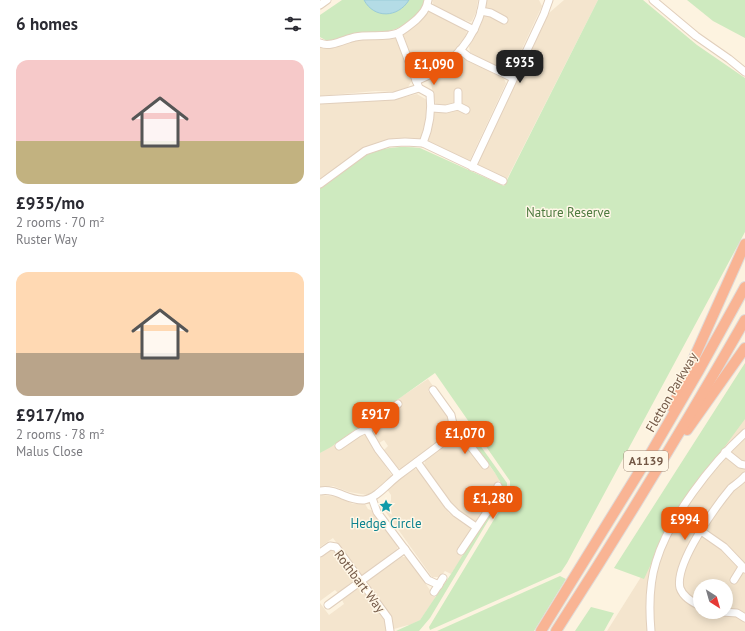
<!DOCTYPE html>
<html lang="en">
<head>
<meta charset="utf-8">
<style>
  :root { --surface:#fff; --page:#f2f2f3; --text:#2b2b33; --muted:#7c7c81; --accent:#ea580c }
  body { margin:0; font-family:"PT Sans",sans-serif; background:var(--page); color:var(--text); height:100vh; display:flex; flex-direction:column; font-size:15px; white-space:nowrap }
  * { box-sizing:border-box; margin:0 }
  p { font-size:13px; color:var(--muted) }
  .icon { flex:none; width:22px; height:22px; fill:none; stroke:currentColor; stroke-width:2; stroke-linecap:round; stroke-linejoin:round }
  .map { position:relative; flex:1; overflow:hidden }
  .drawer { display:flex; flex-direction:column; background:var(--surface); width:320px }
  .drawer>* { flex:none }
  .needle { width:26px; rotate:143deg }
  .controls { position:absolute; left:373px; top:579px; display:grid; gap:8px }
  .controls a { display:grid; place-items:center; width:40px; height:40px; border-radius:50%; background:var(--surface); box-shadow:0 2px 10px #0003; font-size:20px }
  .price { position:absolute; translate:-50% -34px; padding:0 9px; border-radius:8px; background:var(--accent); color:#fff; font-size:13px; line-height:26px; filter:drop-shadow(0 1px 2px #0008) }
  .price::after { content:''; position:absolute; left:50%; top:24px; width:12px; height:9px; margin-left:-6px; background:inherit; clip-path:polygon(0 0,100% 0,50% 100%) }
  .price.current { background:#222; color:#fff }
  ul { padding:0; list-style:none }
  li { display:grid; align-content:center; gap:8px; height:212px; padding:0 16px }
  li span { display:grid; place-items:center; height:124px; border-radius:12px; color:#555 }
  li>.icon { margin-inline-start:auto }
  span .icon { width:72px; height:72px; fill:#fffc; stroke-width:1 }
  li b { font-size:17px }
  h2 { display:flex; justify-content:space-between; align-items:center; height:48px; padding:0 16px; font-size:17px }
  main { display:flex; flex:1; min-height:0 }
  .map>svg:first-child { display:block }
</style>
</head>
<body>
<main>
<section class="drawer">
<h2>6 homes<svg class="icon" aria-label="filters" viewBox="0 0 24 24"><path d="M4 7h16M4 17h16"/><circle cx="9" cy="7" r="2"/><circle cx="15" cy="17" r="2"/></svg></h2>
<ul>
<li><span style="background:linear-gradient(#f6c9c9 65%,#c2b280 0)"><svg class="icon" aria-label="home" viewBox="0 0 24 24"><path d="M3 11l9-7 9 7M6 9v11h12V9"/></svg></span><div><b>£935/mo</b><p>2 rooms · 70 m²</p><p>Ruster Way</p></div></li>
<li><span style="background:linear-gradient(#ffd9b3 65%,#b9a48a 0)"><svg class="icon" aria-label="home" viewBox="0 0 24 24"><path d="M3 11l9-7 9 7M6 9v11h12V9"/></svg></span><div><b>£917/mo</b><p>2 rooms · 78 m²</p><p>Malus Close</p></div></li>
</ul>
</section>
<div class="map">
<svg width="425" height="631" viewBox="0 0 425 631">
  <rect width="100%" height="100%" fill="#fdf3e0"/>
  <g fill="#f4e5ce" fill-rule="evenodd">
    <path d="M112,0H158L156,12L152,21L150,22L145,20V21L114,6Z"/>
    <path d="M167,0H219L222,6L192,70L188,72L156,57L150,52L149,46L159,28L165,9Z"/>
    <path d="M244,0H278L186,181L158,167L157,165L229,13Z"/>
    <path d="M110,11L146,30L147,34L130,56L114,69L98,76L83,37L84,33L94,27Z"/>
    <path d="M47,37L64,40L73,37L77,40L92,80L87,89L81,92L56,91L0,96V46Z"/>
    <path d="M145,58L184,79L186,83L150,160L147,161L110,143L108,140L116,106L110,79L128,68L138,59Z"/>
    <path d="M97,94L107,100L108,111L101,138L98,140L88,139L70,140L0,181V103L77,99Z"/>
    <path d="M108,379L113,386L108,391L128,417L130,432L82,469L76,468L64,450L68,446L64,440L59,443L52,432L61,420L81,404L78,399Z"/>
    <path d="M425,411V631H287L316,585ZM380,586H406V612H380Z"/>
    <path d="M45,435L72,476L55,491L47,495L29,492L13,486L0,488V453L14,444L18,450L33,439Z"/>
    <path d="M135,439L144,443L164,469L169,465L180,480L175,484L179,491L159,520L155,522L142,514L130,502L104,466L105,461Z"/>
    <path d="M94,469L98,470L129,513L150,528L151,533L138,553L143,556L131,574L125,571L120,577H112L65,511L68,508L71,500V495L67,489Z"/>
    <path d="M2,495L18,497L33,504H45L48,509L53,511L78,545L77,549L42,575L39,574L13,538L0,547V496Z"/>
    <path d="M11,550L17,551L34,575V580L18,593L15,590L0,601V558Z"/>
    <path d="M82,557H87L112,593L111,596L116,597L100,620L90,625H88L74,629L70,618L47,586L48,581Z"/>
    <path d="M38,589L42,590L67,624L66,631H0V603L9,615L24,604L22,600Z"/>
  </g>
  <g fill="#ceeabf">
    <path d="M22,0H105C103,8 98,15 91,20C71,36 60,30 37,33C27,35 17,39 7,41L0,37V15Z"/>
    <path d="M278,0H323L377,45L425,78V232L247,563L241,572L110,630L109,627L190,493V481L115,373L11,447L0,453V187C15,177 30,164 46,155C63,147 82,146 100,148L184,186Z"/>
    <path d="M367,0H425V38L393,21Z"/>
    <path d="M425,363V419L353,517L324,579L294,568Z"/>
    <path d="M147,427L187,483V489L110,618L99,631H76L100,620L131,574L184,489C174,468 157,449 142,431Z"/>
    <path d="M240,576L246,579L214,631H117Z"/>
    <path d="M271,607L294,613L284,631H255Z"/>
  </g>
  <path fill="#b4dce6" stroke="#9acbd8" d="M44,0H89C78,18 54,19 44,0Z"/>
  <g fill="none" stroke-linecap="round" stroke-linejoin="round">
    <g stroke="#e1cfbc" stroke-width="9">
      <g id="minor">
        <path d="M333,0L376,36L409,59L425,72"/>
        <path d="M0,5L7,0"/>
        <path d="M107,6L154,30"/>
        <path d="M161,11L171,13L184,20"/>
        <path d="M78,33L99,88L110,94C112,111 110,126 103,143"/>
        <path d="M0,43C10,48 25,39 35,37C49,34 65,38 78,33C84,30 90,25 96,20C102,14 107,9 108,0"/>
        <path d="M140,50L149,57L193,78"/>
        <path d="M96,81C125,70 148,48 159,18C161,13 162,6 163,0"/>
        <path d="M138,92V106L146,110"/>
        <path d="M0,100L74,96L99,88"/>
        <path d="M112,108L126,109L138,106"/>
        <path d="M152,167L224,14L229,0"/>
        <path d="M0,184L45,151L69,143L85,142L103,143L183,181"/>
        <path d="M47,430L58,449L78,475"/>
        <path d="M135,433L145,439L165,465"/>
        <path d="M19,446L38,433L53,426L60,417L78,404"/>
        <path d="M405,452L420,464L425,465"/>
        <path d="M97,462L128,505L136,513L156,527"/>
        <path d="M0,491C17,488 27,501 44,500C57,498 68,483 79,475C98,461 117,447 135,433L131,415L113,390"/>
        <path d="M52,498L57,512L108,580L119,585"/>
        <path d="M381,531L404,547L425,569"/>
        <path d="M141,551L169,509L174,499L180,491L178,486"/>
        <path d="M0,553L10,546L16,547L68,618L70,631"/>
        <path d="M414,580L422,567"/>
        <path d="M114,592L123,578"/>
        <path d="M8,605L85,549"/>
        <path d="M380,606C372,602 363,597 360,588C354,564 396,506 411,488C416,484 421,481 425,476"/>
        <path d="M402,612L417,613L425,618"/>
        <path d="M331,631C329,608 329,584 336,562C349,518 392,463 425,433"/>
      </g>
    </g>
    <g stroke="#e0dad7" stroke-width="12">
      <g id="highway">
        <path d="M352,407L425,244"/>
        <path d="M367,430L425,348"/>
        <path d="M221,631L329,456L378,372L425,287"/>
        <path d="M236,631C302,529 365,425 425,320"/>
      </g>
    </g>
    <use href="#minor" stroke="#fff" stroke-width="7"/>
    <use href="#highway" stroke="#f9b494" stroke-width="10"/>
  </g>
  <defs>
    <g id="sight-bare" transform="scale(1.08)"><path d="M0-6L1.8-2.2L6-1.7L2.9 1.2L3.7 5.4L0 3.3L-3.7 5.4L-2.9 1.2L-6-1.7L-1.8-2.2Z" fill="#0f9aa8" stroke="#fff7e7" stroke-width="2.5" paint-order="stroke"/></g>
  </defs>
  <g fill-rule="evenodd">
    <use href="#sight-bare" x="66" y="506"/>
  </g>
  <g text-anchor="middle" stroke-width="3" stroke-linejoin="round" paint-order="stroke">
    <rect fill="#fff7e7" stroke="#9e8877" stroke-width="1" x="304" y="451" width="44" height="20" rx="3"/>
    <g font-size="12" font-weight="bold" fill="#745947">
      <text x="326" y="465">A1139</text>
    </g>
    <g font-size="13" fill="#4d7a3f" stroke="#fff7e7">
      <text x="248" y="217">Nature Reserve</text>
    </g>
    <g font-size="13" fill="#745947" stroke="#fff7e7">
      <text transform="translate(351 392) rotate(-60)" y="5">Fletton Parkway</text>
      <text transform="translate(40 581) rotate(53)" y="5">Rothbart Way</text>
    </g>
    <g font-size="13" fill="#0d838f" stroke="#fff7e7">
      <text x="66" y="528">Hedge Circle</text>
    </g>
  </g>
</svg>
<div class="controls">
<a><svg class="needle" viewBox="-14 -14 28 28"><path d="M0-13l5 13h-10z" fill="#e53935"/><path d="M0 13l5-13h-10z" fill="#7c7c81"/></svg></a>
</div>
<b class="price current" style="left:200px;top:84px">£935</b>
<b class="price" style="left:114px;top:86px">£1,090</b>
<b class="price" style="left:56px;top:436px">£917</b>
<b class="price" style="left:145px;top:455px">£1,070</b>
<b class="price" style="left:173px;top:520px">£1,280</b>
<b class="price" style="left:365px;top:541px">£994</b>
</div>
</main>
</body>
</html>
